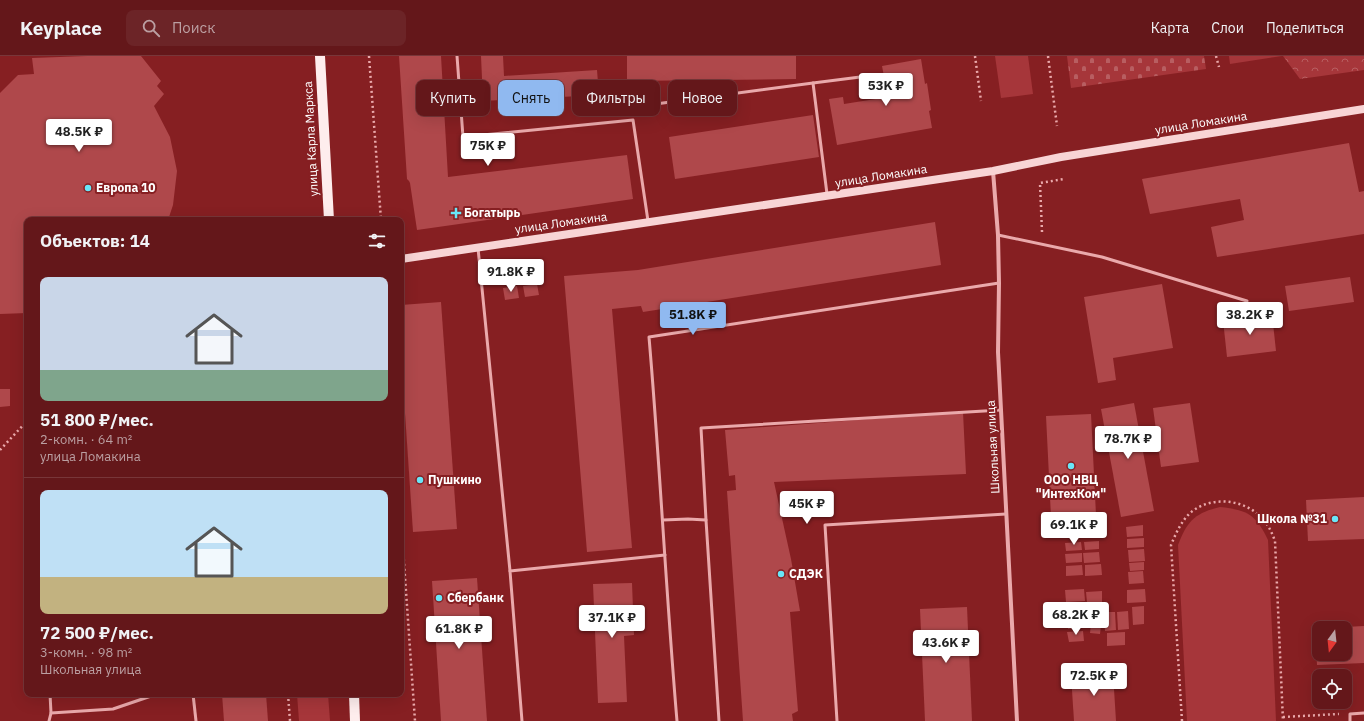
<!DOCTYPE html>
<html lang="ru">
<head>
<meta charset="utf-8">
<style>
  :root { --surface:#64171a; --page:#6c2427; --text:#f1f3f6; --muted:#bb9fa2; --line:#783639; --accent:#90b9f0 }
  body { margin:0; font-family:"IBM Plex Sans",sans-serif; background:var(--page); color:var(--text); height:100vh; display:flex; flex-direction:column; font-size:15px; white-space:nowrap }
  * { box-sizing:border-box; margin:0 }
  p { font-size:13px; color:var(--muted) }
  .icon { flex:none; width:22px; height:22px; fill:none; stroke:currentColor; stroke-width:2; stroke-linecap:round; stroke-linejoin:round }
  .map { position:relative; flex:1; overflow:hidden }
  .side { position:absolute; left:24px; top:161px; width:380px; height:480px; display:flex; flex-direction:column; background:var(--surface); border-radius:8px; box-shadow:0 4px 16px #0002,0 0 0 1px var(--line) }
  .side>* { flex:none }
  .hud { position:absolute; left:416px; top:24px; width:380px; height:36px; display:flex; gap:8px }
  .needle { width:26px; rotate:195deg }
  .buttons { position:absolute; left:1312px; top:565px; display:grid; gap:8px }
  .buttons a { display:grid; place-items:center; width:40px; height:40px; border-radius:8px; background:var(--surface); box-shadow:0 4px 16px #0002,0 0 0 1px var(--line); font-size:20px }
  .price { position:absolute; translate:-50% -34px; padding:0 9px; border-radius:4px; background:#fff; color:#222; font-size:13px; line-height:26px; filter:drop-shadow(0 1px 2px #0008) }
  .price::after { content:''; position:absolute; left:50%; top:24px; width:12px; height:9px; margin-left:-6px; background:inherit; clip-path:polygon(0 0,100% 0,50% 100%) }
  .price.active { background:var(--accent); color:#111 }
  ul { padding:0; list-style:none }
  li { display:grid; align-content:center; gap:8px; height:212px; padding:0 16px }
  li+li { border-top:1px solid var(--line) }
  li span { display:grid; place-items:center; height:124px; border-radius:8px; color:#555 }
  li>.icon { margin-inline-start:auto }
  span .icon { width:72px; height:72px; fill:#fffc; stroke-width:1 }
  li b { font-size:17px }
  h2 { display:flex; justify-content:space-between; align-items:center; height:48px; padding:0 16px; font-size:17px }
  .pill { padding:0 14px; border-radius:8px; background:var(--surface); box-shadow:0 4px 16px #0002,0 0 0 1px var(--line); font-size:14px; line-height:36px }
  .pill.active { background:var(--accent); color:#111 }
  header { display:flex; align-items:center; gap:24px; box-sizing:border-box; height:56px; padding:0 20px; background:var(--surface); border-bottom:1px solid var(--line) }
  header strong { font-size:19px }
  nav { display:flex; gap:22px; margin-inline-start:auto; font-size:14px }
  .search { width:280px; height:36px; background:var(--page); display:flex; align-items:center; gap:10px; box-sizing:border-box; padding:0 14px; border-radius:8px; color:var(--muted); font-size:15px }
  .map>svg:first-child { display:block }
</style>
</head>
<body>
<header>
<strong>Keyplace</strong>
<div class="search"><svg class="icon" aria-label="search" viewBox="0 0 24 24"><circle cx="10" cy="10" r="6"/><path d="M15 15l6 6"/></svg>Поиск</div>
<nav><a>Карта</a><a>Слои</a><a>Поделиться</a></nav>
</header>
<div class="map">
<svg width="1364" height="665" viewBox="0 0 1364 665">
  <defs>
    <pattern id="forest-crowns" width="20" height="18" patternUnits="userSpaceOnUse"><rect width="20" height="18" fill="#a6363a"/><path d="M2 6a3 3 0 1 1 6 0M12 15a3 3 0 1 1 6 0" fill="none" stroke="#b85e61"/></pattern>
    <pattern id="cemetery-stones" width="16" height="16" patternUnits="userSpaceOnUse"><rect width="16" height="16" fill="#a6363a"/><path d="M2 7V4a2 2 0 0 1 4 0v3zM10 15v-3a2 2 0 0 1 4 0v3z" fill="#b85e61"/></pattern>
  </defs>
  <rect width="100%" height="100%" fill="#861f22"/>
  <g fill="#a6363a">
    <path d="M995,0H1028L1033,38L1001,42Z"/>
    <path d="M1229,0H1282L1230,8Z"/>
    <path d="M1220,451C1248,454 1256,459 1268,484L1276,665H1187L1178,489C1187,465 1195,457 1220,451Z"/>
    <path d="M297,638H328L330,665H299Z"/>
  </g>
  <path fill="url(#forest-crowns)" d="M1283,0H1364V14L1300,23Z"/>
  <path fill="url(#cemetery-stones)" d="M1067,0H1204L1206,13L1071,32Z"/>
  <g fill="#af484b">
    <path d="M87,0H141L161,25L157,30L164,38L154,50L170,81L177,115L173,149L168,164H27V257L0,258V37L18,19L34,18L32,2Z"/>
    <path d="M399,0H441L448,121L627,99L633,143L417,174L410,127L409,125L407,123Z"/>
    <path d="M481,0H503L504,20L597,14L599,39L483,45Z"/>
    <path d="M627,0H796V23L627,25Z"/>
    <path d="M921,3L925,28L927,27L931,54L929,55L932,72L837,89L829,43L843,41L844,48L888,41L882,10Z"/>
    <path d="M813,59L819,101L675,123L669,81Z"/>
    <path d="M1349,87L1359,136L1364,135V178L1217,201L1211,171L1244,164L1240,143L1150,158L1142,123Z"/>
    <path d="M935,166L941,209L643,256L641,250L612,253L632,492L587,496L564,220L638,214Z"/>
    <path d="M1350,221L1354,246L1289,255L1285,230Z"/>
    <path d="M537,228L539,239L525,241L523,230Z"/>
    <path d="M1162,228L1173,292L1113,302L1116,324L1098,327L1084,241Z"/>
    <path d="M517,230L519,242L505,244L503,232Z"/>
    <path d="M441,246L457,473L413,476L401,297V249Z"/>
    <path d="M1272,258L1276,295L1227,301L1223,264Z"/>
    <path d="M0,333H10V350L0,351Z"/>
    <path d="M1134,347L1154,455L1121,461L1101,353Z"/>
    <path d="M1190,347L1199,406L1161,411L1153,352Z"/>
    <path d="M963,356L966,418L774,426L791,503L800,555L790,556L798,655L792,658L793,665H743L727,435L736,434L735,419L729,420L725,374Z"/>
    <path d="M1091,358L1096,459H1091V466L1088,471L1083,474H1078L1070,470L1068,460L1051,461L1046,360Z"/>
    <path d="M1364,441V483L1308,485L1306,444Z"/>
    <path d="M1143,469V480L1127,481L1126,471Z"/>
    <path d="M1144,482V491L1127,492V483Z"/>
    <path d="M1099,485V493L1085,494L1084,486Z"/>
    <path d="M1081,486L1082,494L1066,495L1065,487Z"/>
    <path d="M1144,493L1145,505L1129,506L1128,494Z"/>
    <path d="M1099,496L1100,506L1084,507L1083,497Z"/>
    <path d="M1082,497V506L1066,507L1065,498Z"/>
    <path d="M1144,506V514L1130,515L1129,507Z"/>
    <path d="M1101,508L1102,519L1085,520V509Z"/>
    <path d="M1082,509L1083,519L1066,520V510Z"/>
    <path d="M1143,515L1144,527L1129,528L1128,516Z"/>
    <path d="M477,522L487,665H441L432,525Z"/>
    <path d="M632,527L634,579L624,580L627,646L598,647L593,528Z"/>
    <path d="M1084,533L1085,545L1066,546L1065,534Z"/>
    <path d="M1145,533L1146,546L1127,547V534Z"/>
    <path d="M1102,535V546H1087L1086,536Z"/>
    <path d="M1084,547L1085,559L1068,560L1067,549Z"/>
    <path d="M1144,550V568L1133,569L1132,551Z"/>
    <path d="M967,551L972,665H925L920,553Z"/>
    <path d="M1128,555L1129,573L1118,574L1117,556Z"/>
    <path d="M1104,556H1115L1116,574L1105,575Z"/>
    <path d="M1092,559L1102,561L1100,578L1090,577Z"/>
    <path d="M1081,564V572L1068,573L1067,565Z"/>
    <path d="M1364,570V607L1317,609L1315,572H1319V598H1345V571Z"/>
    <path d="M1083,575L1084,585L1069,586L1067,576Z"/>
    <path d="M1125,576V589L1107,590V577Z"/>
    <path d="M1113,617L1116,665H1074L1071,619Z"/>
    <path d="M222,638H266L268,665H224Z"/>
  </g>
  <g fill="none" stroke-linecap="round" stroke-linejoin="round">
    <g stroke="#eaa9ab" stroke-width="2.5" stroke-dasharray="2 3" stroke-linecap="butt">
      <path d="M369,0L381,164"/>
      <path d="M975,0L981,45"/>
      <path d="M1048,0L1057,70"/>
      <path d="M1216,0L1219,11"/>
      <path d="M1042,176L1040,127L1064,123"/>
      <path d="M0,394L27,365"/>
      <path d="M401,463L415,665"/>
      <path d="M288,638L290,665"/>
      <path d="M1283,661L1339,658"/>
      <path d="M1182,665L1171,489C1176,477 1181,466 1190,457C1211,439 1245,443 1263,463C1269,470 1272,477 1275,485L1283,665"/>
    </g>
    <g stroke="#eaa9ab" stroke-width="3">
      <path d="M457,0L463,81L633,64L648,165"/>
      <path d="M813,27L868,20"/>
      <path d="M648,49L813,27L827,138"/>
      <path d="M998,179L1102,201L1247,245"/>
      <path d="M478,192L510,515"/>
      <path d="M663,464L688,463L706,464L701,372L1001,354"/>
      <path d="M706,464L719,665"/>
      <path d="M193,638L196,665"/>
      <path d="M51,657L113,653L157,638"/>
      <path d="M49,665L51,657L50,638"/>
      <path d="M522,665L510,515L665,499"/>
      <path d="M677,665C666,537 660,409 649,281L999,227"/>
      <path d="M837,665L825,469L1006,458"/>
      <path d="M1350,665V658L1364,657"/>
    </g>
    <path stroke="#eaa9ab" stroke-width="4" d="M993,115L998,179L999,227L998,296L1001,354L1017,665"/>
    <path stroke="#f8d4d5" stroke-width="8" d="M401,203L993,115L1061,101L1364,53"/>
    <g stroke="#feeded" stroke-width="10">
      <path d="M320,0L329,164"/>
      <path d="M354,638L355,665"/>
    </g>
  </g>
  <g fill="#69e6f8" stroke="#861f22" stroke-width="1.5">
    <circle cx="88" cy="132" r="4"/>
    <path d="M454 151h4v4h4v4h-4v4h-4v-4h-4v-4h4z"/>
    <circle cx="1071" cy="410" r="4"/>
    <circle cx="420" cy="424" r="4"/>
    <circle cx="1335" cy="463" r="4"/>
    <circle cx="781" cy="518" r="4"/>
    <circle cx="439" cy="542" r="4"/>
  </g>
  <g text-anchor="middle" stroke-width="4" stroke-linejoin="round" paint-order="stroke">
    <g font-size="12" fill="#fff" stroke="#861f22">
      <text transform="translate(1201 67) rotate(-9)" y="4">улица Ломакина</text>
      <text transform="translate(311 83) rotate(-93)" y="4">улица Карла Маркса</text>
      <text transform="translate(881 120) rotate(-9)" y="4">улица Ломакина</text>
      <text transform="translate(561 167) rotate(-8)" y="4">улица Ломакина</text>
      <text transform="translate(993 391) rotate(-93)" y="4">Школьная улица</text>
    </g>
    <g font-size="12" font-weight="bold" fill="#fff" stroke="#861f22" text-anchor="start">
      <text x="96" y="136">Европа 10</text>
      <text x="464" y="161">Богатырь</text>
      <text x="428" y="428">Пушкино</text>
      <text x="1071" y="428" text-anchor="middle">ООО НВЦ<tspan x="1071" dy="14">"ИнтехКом"</tspan></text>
      <text x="1327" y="467" text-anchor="end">Школа №31</text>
      <text x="789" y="522">СДЭК</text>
      <text x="447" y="546">Сбербанк</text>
    </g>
  </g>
</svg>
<div class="buttons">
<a><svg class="needle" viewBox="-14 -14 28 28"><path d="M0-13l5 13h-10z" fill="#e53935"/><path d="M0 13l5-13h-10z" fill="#bb9fa2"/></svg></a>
<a><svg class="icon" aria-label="locate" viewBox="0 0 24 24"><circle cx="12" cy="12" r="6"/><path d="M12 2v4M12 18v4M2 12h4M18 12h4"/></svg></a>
</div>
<b class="price" style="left:886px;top:51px">53K ₽</b>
<b class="price" style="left:79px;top:97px">48.5K ₽</b>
<b class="price" style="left:488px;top:111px">75K ₽</b>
<b class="price" style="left:511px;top:237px">91.8K ₽</b>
<b class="price active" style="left:693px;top:280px">51.8K ₽</b>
<b class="price" style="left:1250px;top:280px">38.2K ₽</b>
<b class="price" style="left:1128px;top:404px">78.7K ₽</b>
<b class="price" style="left:807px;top:469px">45K ₽</b>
<b class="price" style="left:1074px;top:490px">69.1K ₽</b>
<b class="price" style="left:1076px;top:580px">68.2K ₽</b>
<b class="price" style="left:612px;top:583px">37.1K ₽</b>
<b class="price" style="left:459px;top:594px">61.8K ₽</b>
<b class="price" style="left:946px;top:608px">43.6K ₽</b>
<b class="price" style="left:1094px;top:641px">72.5K ₽</b>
<div class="hud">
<a class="pill">Купить</a>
<a class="pill active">Снять</a>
<a class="pill">Фильтры</a>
<a class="pill">Новое</a>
</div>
<section class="side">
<h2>Объектов: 14<svg class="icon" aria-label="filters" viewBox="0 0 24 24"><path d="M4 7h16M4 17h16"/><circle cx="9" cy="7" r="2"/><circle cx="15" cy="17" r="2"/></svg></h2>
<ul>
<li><span style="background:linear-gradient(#c9d6e8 75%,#7fa58c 0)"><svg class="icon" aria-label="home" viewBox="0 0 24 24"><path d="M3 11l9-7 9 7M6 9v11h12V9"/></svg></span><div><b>51 800 ₽/мес.</b><p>2-комн. · 64 m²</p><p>улица Ломакина</p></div></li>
<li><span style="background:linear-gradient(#bfe0f5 70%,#c2b280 0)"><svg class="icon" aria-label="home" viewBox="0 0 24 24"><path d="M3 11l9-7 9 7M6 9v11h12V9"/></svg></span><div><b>72 500 ₽/мес.</b><p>3-комн. · 98 m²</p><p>Школьная улица</p></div></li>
</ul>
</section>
</div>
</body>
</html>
